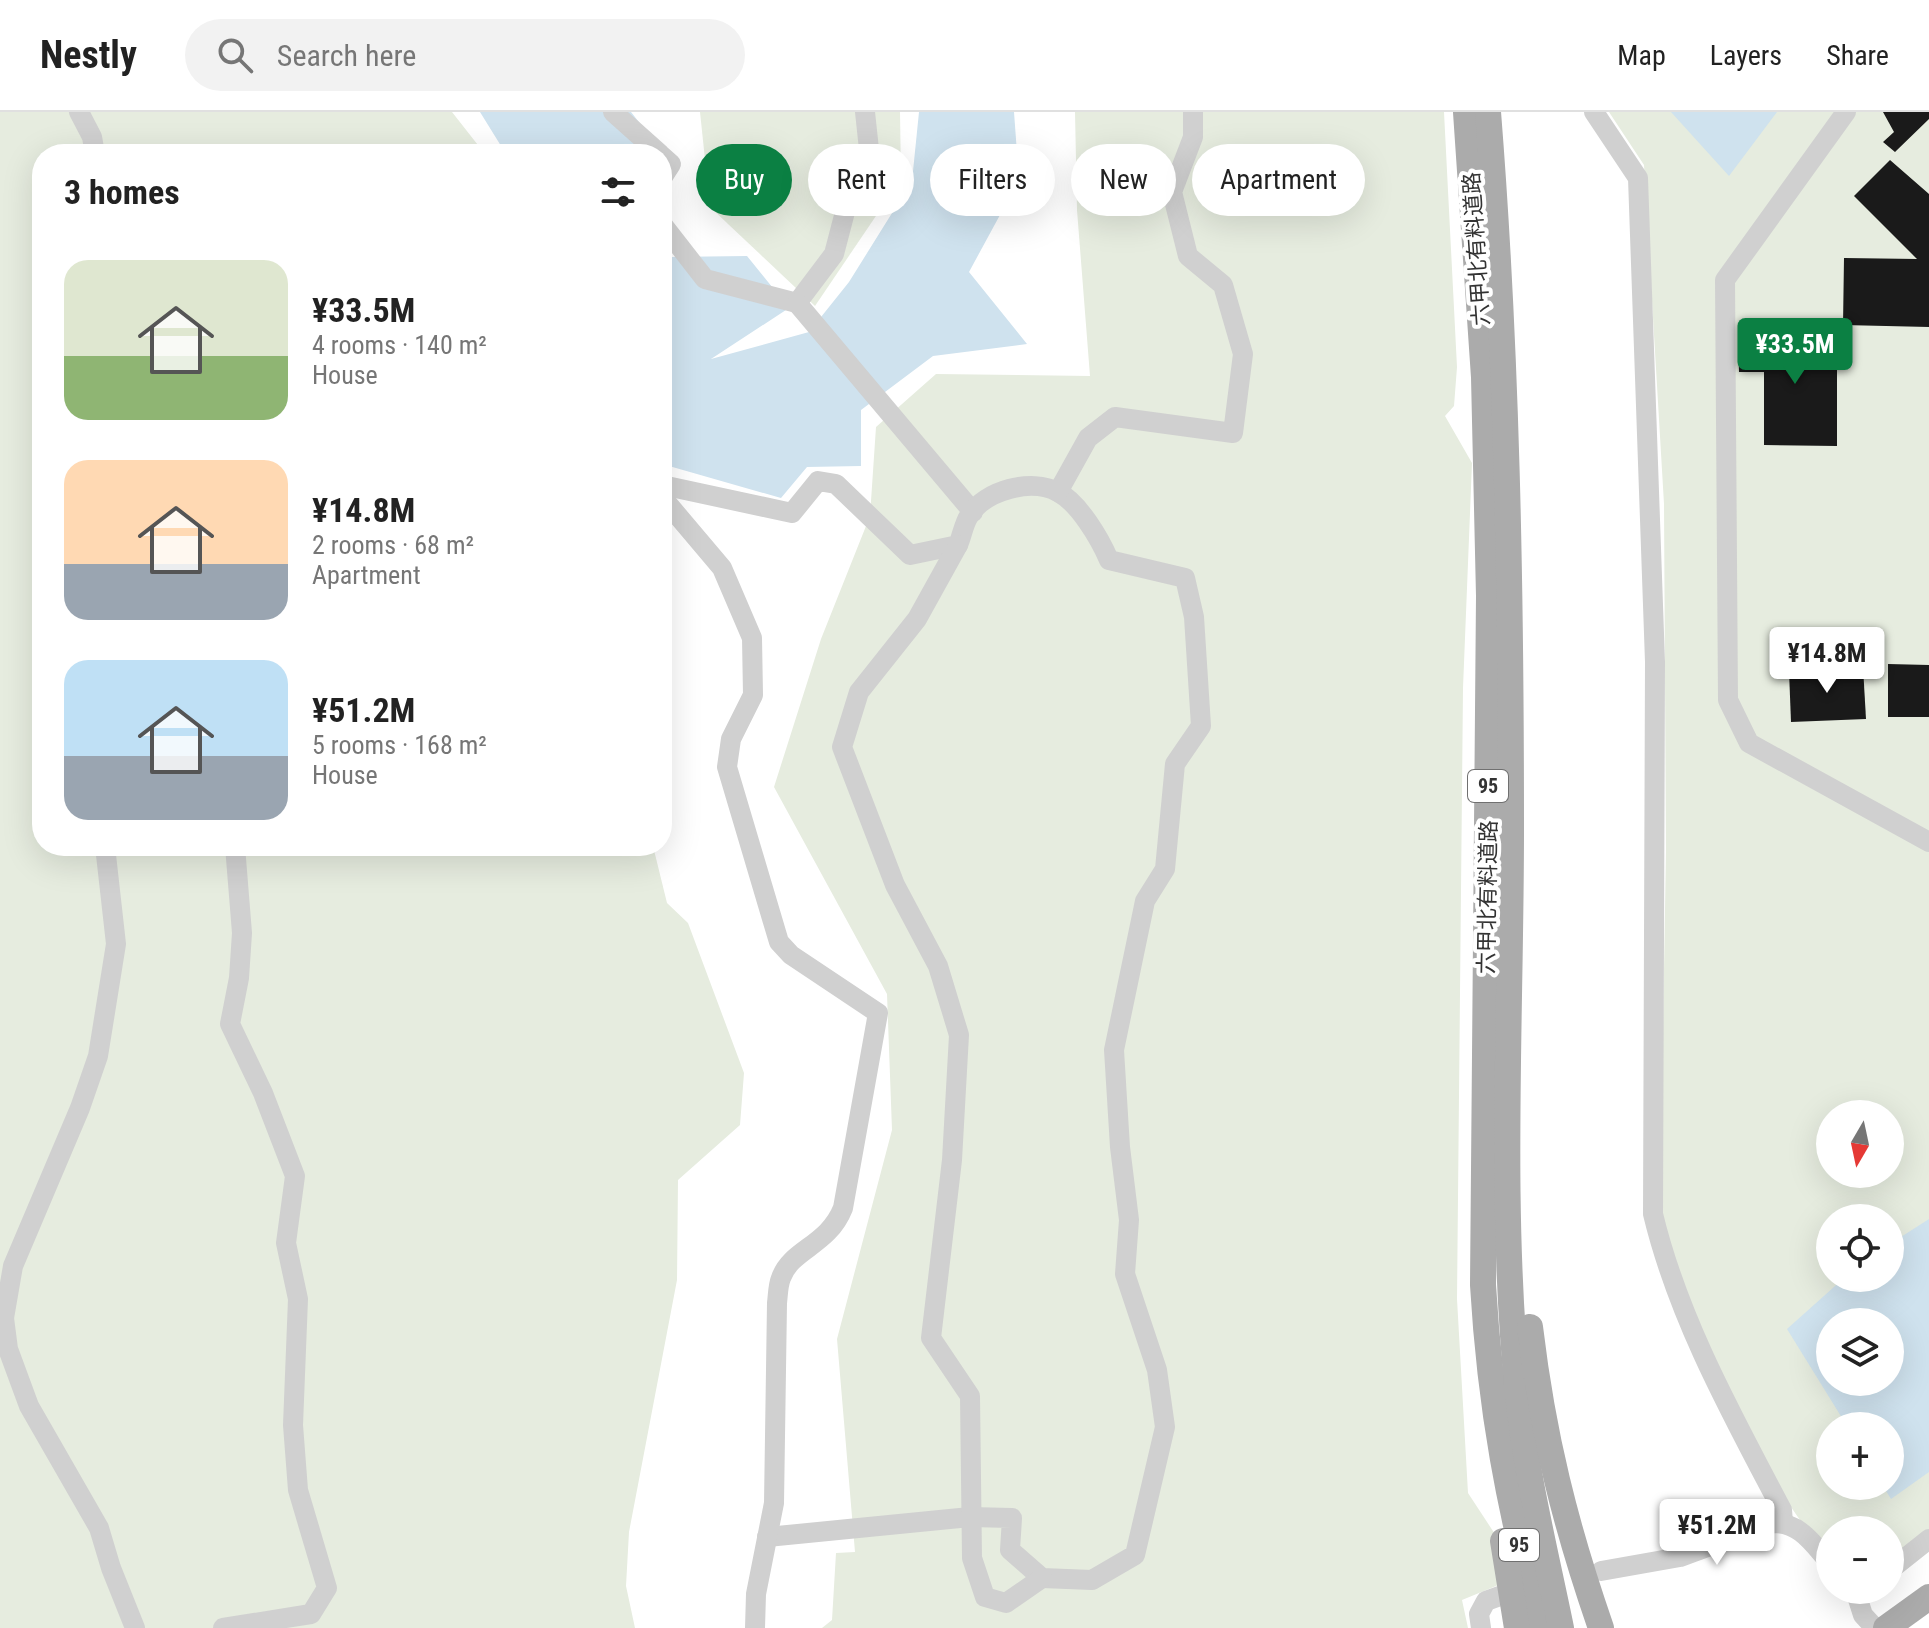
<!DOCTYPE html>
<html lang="en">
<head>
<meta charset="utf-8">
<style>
  :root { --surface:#fff; --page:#f2f2f2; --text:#222; --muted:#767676; --line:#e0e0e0; --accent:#0b8043 }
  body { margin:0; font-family:"Roboto Condensed","Noto Sans JP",sans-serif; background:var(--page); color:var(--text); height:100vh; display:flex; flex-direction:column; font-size:30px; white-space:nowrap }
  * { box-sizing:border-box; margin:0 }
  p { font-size:26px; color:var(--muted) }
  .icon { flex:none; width:44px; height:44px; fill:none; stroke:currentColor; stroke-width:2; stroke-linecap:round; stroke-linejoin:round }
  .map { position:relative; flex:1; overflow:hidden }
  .side { position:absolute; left:32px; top:32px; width:640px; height:712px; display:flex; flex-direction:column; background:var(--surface); border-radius:32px; box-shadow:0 8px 32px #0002 }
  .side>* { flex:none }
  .guide { position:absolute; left:696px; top:32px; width:760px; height:72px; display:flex; gap:16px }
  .needle { width:52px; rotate:189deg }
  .buttons { position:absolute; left:1816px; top:988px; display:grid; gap:16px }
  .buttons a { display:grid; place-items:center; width:88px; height:88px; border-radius:50%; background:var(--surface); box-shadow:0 8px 32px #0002; font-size:40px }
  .price { position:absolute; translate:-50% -68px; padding:0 18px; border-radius:8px; background:#fff; color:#222; font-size:26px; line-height:52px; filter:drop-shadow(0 2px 4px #0008) }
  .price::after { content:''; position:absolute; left:50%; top:48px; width:24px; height:18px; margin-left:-12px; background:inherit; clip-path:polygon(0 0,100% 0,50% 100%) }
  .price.active { background:var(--accent); color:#fff }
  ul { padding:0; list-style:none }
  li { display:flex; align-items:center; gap:24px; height:200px; padding:0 32px }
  li span { display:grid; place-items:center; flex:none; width:224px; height:160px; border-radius:24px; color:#555 }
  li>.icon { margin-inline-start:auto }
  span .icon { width:96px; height:96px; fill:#fffc; stroke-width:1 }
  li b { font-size:34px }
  h2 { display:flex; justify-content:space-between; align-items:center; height:96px; padding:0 32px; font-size:34px }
  .chip { padding:0 28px; border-radius:36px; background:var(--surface); box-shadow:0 8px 32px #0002; font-size:28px; line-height:72px }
  .chip.active { background:var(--accent); color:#fff }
  header { display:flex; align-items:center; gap:48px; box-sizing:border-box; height:112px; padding:0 40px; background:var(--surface); border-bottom:2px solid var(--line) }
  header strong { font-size:38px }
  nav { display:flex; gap:44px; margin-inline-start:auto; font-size:28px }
  .search { width:560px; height:72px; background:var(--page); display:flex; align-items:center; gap:20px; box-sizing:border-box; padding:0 28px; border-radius:44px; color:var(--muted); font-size:30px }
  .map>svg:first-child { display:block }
</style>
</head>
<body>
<header>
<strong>Nestly</strong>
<div class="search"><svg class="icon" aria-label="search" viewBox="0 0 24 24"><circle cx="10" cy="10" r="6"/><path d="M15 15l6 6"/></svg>Search here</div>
<nav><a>Map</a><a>Layers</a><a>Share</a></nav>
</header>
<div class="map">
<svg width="1929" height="1516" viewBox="0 0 1929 1516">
  <rect width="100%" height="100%" fill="#fff"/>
  <g fill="#e6ecdf" fill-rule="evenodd">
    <path d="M0,0H452L485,42H42V734H653L667,791L688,811L744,961L740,1013L678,1068L677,1168L629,1420L626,1474L635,1516H0Z"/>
    <path d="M700,0H900L901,67L815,194L710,95Z"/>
    <path d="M1075,0H1444L1457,255L1454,294L1445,304L1472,351L1463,576L1457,1187L1468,1381L1510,1445L1513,1467L1462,1488L1468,1516H822L832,1508L836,1441L855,1440L837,1227L892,1018L887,882L774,675L821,527L870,404L876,315L936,262L1090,264L1077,98Z"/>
    <path d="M1609,0H1929V1419L1890,1449V1418H1830V1444C1778,1389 1747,1320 1717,1251C1692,1197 1672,1156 1660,1097L1666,739L1664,392L1644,53ZM1830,1002H1890V1062H1830ZM1830,1106H1890V1166H1830ZM1830,1210H1890V1270H1830ZM1830,1314H1890V1374H1830Z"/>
  </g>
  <g fill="#cfe2ee" fill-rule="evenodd">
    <path d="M480,0H631L664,42L669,145L747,144L789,196L711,247L809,220L849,170L912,69L919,0H1014L1019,68L969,160L1027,232L933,244L861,298V354L807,355L781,386L662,352V42H506Z"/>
    <path d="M1671,0H1777L1729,64Z"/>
    <path d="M1929,1107V1360L1891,1387L1883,1374H1890V1314H1847L1787,1217L1844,1166H1890V1132ZM1830,1210H1890V1270H1830Z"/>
  </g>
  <g fill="#1a1a1a">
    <path d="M1883,0H1929V7L1895,40L1883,30L1894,20Z"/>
    <path d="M1890,48L1929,82V215L1843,213L1844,146L1917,147L1854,84Z"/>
    <path d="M1738,222H1837V334L1764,333V260H1739Z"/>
    <path d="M1888,552L1929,553V605H1888Z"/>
    <path d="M1863,555L1866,607L1791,610L1789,559Z"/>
  </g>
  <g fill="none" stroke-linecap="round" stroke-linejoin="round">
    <g stroke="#d0d0d0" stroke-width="20">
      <path d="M79,0L92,25L95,42"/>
      <path d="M613,0L660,42"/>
      <path d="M1594,0L1638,66L1655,550L1653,1102C1678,1206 1732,1303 1782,1398L1783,1410"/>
      <path d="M1846,0L1725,168L1728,588L1749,631L1929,730"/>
      <path d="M662,44L671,52L662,66"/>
      <path d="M662,112L705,167L797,191L834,142L846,96L871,56L865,0"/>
      <path d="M797,191L973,400"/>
      <path d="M662,373L792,401L818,369L836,372L910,443L958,433C962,424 964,411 969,404C985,378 1031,366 1058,380C1079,391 1100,427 1109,448L1185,466L1194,505L1201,614L1175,652L1165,757L1145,789L1114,938L1120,1035L1129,1108L1125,1162L1157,1258L1165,1315L1135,1443L1092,1468L1042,1466L1010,1438L1012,1406L970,1405L767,1425"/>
      <path d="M1058,380L1088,326L1115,305L1233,321L1243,242L1223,173L1188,144L1172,80L1193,25V0"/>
      <path d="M662,385L722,456L752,526L753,583L731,627L727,655L779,830L791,843L878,901L843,1096C828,1134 791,1137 781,1166C778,1173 778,1183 777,1191L774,1391L756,1482L755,1516"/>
      <path d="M958,433L917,507L859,580L842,635L895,773L938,854L959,923L952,1048L931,1226L970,1284L972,1446L985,1485L1006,1491L1042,1466"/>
      <path d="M105,734L116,832L98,944L80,996L13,1154L4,1206L8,1237L29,1294L99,1416L111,1456L135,1516"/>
      <path d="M1890,1458L1929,1427"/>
      <path d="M1601,1459L1680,1445L1772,1411C1800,1410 1813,1432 1830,1451"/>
      <path d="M1855,1478L1863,1503L1875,1516"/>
      <path d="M223,1516L311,1502L327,1476L298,1378L293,1313L298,1187L286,1131L295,1064L263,981L230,912L239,866L242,821L235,734"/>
      <path d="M1481,1516L1479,1502L1486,1489L1508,1481"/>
    </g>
    <g stroke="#ababab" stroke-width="26">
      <path d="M1466,0L1484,265L1489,484L1483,1173C1490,1294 1509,1399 1542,1516"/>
      <path d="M1488,0C1507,239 1511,478 1511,718C1511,906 1499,1096 1518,1283C1526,1362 1545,1438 1561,1516"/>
      <path d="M1530,1215C1543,1324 1565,1412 1601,1516"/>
      <path d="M1503,1429L1517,1516"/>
      <path d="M1886,1516L1929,1485"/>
    </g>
  </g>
  <g text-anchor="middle" stroke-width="8" stroke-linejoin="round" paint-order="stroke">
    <g fill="#fff" stroke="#707070" stroke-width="2">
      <rect x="1468" y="658" width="40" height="32" rx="6"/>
      <rect x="1499" y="1417" width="40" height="32" rx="6"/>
    </g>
    <g font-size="20" font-weight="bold" fill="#333">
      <text x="1488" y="681">95</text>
      <text x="1519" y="1440">95</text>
    </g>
    <g font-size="22" fill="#333" stroke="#fff">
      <text transform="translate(1476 137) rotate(-94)" y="8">六甲北有料道路</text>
      <text transform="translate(1487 785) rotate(-89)" y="8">六甲北有料道路</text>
    </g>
  </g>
</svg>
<div class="buttons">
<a><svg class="needle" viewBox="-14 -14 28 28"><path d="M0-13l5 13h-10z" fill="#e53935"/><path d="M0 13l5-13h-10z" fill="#767676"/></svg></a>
<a><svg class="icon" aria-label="locate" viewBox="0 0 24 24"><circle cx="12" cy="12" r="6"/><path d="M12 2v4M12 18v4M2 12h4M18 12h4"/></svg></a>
<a><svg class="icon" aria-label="layers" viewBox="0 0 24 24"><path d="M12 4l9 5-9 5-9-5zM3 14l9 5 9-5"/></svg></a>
<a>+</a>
<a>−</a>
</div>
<b class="price active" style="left:1795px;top:274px">¥33.5M</b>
<b class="price" style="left:1827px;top:583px">¥14.8M</b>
<b class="price" style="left:1717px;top:1455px">¥51.2M</b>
<div class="guide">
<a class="chip active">Buy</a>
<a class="chip">Rent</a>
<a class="chip">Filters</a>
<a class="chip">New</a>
<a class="chip">Apartment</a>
</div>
<section class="side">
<h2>3 homes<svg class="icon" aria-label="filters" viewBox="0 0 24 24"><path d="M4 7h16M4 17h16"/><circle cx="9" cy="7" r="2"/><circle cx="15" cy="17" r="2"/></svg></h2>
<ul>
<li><span style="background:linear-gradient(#dfe7d0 60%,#8fb573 0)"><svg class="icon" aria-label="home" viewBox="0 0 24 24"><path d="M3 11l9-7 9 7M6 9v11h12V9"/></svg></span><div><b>¥33.5M</b><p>4 rooms · 140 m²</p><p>House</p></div></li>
<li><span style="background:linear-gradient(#ffd9b3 65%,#9aa5b1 0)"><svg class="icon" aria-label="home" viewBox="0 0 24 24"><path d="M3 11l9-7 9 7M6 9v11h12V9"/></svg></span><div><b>¥14.8M</b><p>2 rooms · 68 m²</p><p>Apartment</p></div></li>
<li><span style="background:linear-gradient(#bfe0f5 60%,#9aa5b1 0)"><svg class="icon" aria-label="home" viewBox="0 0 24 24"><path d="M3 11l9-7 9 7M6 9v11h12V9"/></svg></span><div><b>¥51.2M</b><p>5 rooms · 168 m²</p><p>House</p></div></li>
</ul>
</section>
</div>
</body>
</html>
